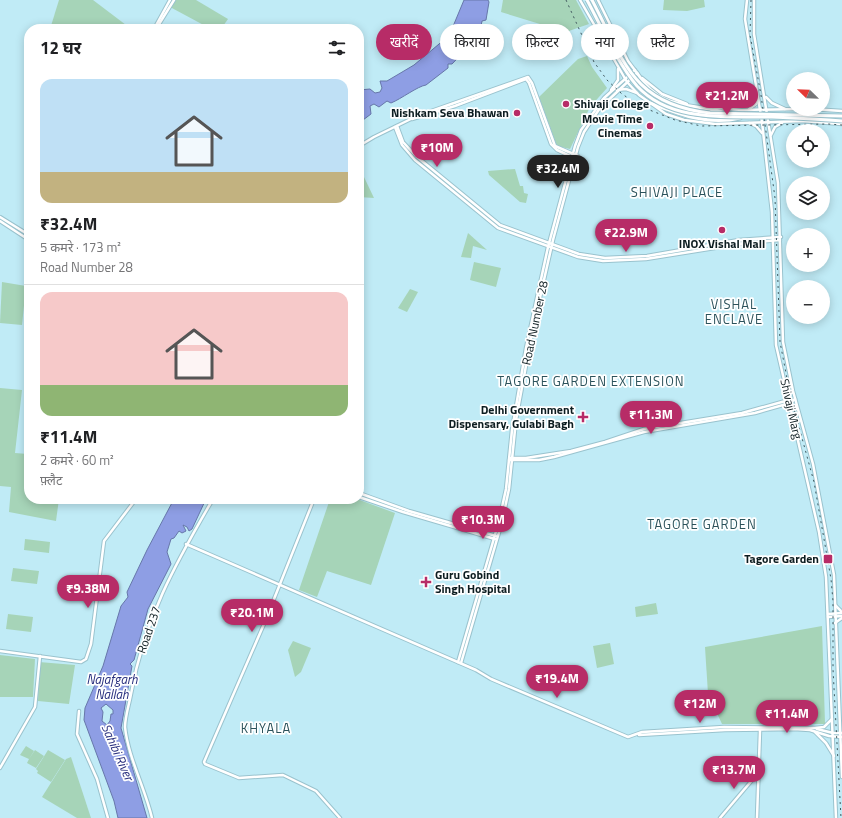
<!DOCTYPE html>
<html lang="hi">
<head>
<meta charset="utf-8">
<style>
  :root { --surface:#fff; --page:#f6f6f6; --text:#202124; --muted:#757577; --line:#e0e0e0; --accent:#b72c67 }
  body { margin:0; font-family:"Titillium Web","Noto Sans Devanagari",sans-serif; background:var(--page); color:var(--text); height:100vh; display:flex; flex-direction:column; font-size:15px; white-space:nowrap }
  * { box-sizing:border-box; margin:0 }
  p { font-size:13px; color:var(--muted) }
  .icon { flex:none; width:22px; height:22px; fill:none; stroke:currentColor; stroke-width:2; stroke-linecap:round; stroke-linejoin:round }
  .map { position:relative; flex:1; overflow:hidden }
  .drawer { position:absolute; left:24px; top:24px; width:340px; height:480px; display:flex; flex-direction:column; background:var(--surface); border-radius:16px; box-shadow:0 2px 10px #0003 }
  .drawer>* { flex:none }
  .top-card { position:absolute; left:376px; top:24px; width:380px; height:36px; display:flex; gap:8px }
  .needle { width:26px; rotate:293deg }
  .fabs { position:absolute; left:786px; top:72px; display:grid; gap:8px }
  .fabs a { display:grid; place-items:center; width:44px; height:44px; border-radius:50%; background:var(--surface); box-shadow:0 2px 10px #0003; font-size:20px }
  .price { position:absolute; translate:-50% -34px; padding:0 9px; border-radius:14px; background:var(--accent); color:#fff; font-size:13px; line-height:26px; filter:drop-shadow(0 1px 2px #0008) }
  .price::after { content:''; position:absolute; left:50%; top:24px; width:12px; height:9px; margin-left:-6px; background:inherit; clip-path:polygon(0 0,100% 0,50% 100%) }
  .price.active { background:#222; color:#fff }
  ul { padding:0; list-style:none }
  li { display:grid; align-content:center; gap:8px; height:212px; padding:0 16px }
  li+li { border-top:1px solid var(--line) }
  li span { display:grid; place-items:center; height:124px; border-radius:12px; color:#555 }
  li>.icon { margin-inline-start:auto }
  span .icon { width:72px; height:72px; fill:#fffc; stroke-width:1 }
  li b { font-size:17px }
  h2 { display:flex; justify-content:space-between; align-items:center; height:48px; padding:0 16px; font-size:17px }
  .pill { padding:0 14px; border-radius:18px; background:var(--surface); box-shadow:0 2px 10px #0003; font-size:14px; line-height:36px }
  .pill.active { background:var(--accent); color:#fff }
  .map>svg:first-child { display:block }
</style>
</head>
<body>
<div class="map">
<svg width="842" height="818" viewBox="0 0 842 818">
  <rect width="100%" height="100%" fill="#c0ebf6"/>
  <g fill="#a6d4b8">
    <path d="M59,0H93L126,25L123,29H50Z"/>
    <path d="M175,0H196L228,19L221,29H211L170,7Z"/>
    <path d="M503,0H576L589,24L566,32L501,12Z"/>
    <path d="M664,0H704L705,7L687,11L663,10Z"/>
    <path d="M587,56L592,67L607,88L590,107L570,149L557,146L539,97L578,59Z"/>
    <path d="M515,169L520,186H523L524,193L528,194L526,203L520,202L489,175L488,171Z"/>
    <path d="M364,177L374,198L359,197V178Z"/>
    <path d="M468,233L487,250L473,246L471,258L461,257Z"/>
    <path d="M474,262L501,268L496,287L470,280Z"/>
    <path d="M2,282L26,286L22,325L0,323Z"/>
    <path d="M410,289L418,292L407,312L398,308Z"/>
    <path d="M0,388L22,390L15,453L28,454L29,499H59L56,521L9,512L11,487L0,486Z"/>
    <path d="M330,499H357L395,513L371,585L327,571L317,597L299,590Z"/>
    <path d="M25,539L50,542L49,553L24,550Z"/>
    <path d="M13,568L39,571L37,584L11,581Z"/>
    <path d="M656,603L658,614L636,617L635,607Z"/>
    <path d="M8,614L33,617L31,632L6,629Z"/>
    <path d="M822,626L825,724H722L708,694L705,647Z"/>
    <path d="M293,641L311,648L301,672L295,677L288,650Z"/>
    <path d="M610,643L614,664L597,668L593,646Z"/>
    <path d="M0,655L35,659L33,697H0Z"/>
    <path d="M39,662L75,665L69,704L38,701Z"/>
    <path d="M26,746L34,751L29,759L35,750L44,756L36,768L27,763L29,759L20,755Z"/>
    <path d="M48,750L65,760L51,782L37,773L38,771L36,769Z"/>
    <path d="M71,757L91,818H77L42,797L66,759Z"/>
  </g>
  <g fill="#8e9ee4" stroke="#6777aa" fill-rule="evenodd">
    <path d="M464,0H488L489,2L486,20L482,21L480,31L474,41L452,64H448V68L426,85C418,86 401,99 391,103L387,101L379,107L374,104L370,106L371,114L359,123V90L370,89L375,93L380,92L382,88L380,81H387L414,65L445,39L454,24Z"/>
    <path d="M174,499H206L192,529L189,531L187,527L183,525L186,531L182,533L179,531L174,538L171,539L167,552L171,564L148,609L134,660L130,664L132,666L121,728L147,818H118L114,801L84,720L85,708L103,666L121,606L128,597L127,592L147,550ZM106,704L113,710V714H111L110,721L107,725L102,721L103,712L101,708Z"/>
  </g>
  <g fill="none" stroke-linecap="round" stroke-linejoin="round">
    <g stroke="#9ac3ce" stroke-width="4.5">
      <g id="tertiary">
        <path d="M154,29L170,0"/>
        <path d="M156,29L174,0"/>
        <path d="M412,119L455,106L526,79L529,83L551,144L557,150L572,157"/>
        <path d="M397,126L403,142L416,156L500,225L579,254L605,258L647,256L739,240L781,237"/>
        <path d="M395,127L402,145L415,160L498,228L578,257L603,261L646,259L746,243L780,240"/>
        <path d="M359,146L374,137L417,116L528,77L532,83L555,146L578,156"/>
        <path d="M0,217L29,235"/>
        <path d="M0,221L29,240"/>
        <path d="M511,458H526L571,451L605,442L644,429L742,413L789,400"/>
        <path d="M509,460H539L554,457L644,432L755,413L790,403L795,399"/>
        <path d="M359,493L409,511L496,536"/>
        <path d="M359,497L403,512L495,539"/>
        <path d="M314,499L264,624L204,762L205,764L239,778L283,775L316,791L340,818"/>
        <path d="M186,544L476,670L491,679L628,737L642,732L724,727L815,728L824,727L832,719"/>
        <path d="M828,614L842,613"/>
        <path d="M828,617L842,616"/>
        <path d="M0,651L81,662L86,659L91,644L104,541L136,499"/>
        <path d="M458,662L499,521L506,489L512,430L526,348L548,247L575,146L581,130L604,98L635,70"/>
        <path d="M461,663L502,522L509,489L516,420L532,333L553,240L578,147L584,132L600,108L637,73"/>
        <path d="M79,711L77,734L97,779L108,818"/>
        <path d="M817,729L833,733H842"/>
        <path d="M639,735L725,730L794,729L810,730L829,736L842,737"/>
        <path d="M0,768L35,707L40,656"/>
        <path d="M152,818C145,788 128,757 125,727C125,717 129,705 131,694C144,620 175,564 213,499"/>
        <path d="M720,818L759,772"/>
        <path d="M757,818L760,731"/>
      </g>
    </g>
    <g stroke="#9ac3ce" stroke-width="4.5">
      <g id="secondary">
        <path d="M580,0L627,82L639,95L666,114L684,120L715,124L802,121L842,124"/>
        <path d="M598,0L628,61L637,73"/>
        <path d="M747,0L745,19L762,122L772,212L776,345L819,532L826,577L836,818"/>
        <path d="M754,0V34L778,183L783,342L793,391L813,464L834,575L842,777"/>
        <path d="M642,78L662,94L687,104"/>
        <path d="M611,90L618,80V69"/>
        <path d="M617,90L626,89L637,93"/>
        <path d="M766,97L772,103L785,109"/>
        <path d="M706,107L742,110L797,109"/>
        <path d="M749,109L756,104L758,100"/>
        <path d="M812,109L842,111"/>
        <path d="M797,115L801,109"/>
        <path d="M749,123L756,126L762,133"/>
        <path d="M771,135L775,127L782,123"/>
        <path d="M835,605L842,612"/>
        <path d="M835,623L842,618"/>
        <path d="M815,732L826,743L834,756"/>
      </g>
    </g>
    <g stroke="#9ac3ce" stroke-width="5">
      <g id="primary">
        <path d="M637,73C660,110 688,103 723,112"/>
        <path d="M650,103C679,114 708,126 740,118"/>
      </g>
    </g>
    <use href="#tertiary" stroke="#fff" stroke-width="2.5"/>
    <use href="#secondary" stroke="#fff" stroke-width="2.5"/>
    <use href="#primary" stroke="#fff" stroke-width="3"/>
    <g stroke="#41585e" stroke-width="1" stroke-dasharray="2 4" stroke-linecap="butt">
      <path d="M566,0L594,62L607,80L622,94L642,107L675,120L701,126L828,124L842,125"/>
      <path d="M751,0L750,35L761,95L775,198L780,342L790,394L814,482L831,579L833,601V669L841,818"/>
    </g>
    <g stroke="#9ac3ce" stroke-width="5" stroke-linecap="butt">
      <g id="primary-bridge">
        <path d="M587,0C601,26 618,64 637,86C671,123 727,116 772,117C796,118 819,119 842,121"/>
        <path d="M592,0C624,61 632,104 710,113L842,116"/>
      </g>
    </g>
    <use href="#primary-bridge" stroke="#fff" stroke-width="3"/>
  </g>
  <g fill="#b72c67" stroke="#fff" stroke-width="1.5">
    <circle cx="566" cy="104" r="4"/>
    <circle cx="517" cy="113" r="4"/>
    <circle cx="650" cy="126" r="4"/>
    <circle cx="722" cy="230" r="4"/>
    <path d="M581 411h4v4h4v4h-4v4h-4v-4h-4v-4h4z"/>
    <rect x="823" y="554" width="10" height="10" rx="2"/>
    <path d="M424 576h4v4h4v4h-4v4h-4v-4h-4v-4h4z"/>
  </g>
  <g text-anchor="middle" stroke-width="3.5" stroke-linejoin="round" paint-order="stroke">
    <g font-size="12" font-weight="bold" fill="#0d1d21" stroke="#fff" text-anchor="end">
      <text x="574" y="108" text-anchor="start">Shivaji College</text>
      <text x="509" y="117">Nishkam Seva Bhawan</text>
      <text x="642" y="123">Movie Time<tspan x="642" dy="14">Cinemas</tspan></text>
      <text x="722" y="248" text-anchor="middle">INOX Vishal Mall</text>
      <text x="574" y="414">Delhi Government<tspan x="574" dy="14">Dispensary, Gulabi Bagh</tspan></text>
      <text x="819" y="563">Tagore Garden</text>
      <text x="435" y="579" text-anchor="start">Guru Gobind<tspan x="435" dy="14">Singh Hospital</tspan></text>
    </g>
    <g font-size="12" fill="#0d1d21" stroke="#fff">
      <text transform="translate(535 323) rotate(-78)" y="4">Road Number 28</text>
      <text transform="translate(791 409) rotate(77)" y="4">Shivaji Marg</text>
      <text transform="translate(149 630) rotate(-71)" y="4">Road 237</text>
    </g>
    <g font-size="13" letter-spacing="1" fill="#2b525b" stroke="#fff">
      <text x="677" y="197">SHIVAJI PLACE</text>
      <text x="734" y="309">VISHAL<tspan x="734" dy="15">ENCLAVE</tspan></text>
      <text x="591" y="386">TAGORE GARDEN EXTENSION</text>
      <text x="702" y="529">TAGORE GARDEN</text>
      <text x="266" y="733">KHYALA</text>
    </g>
    <g font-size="13" font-style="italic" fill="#262d7d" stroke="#fff">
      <text x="112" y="684">Najafgarh<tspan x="112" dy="15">Nallah</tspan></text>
      <text transform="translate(118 752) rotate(66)" y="5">Sahibi River</text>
    </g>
  </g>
</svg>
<div class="fabs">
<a><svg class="needle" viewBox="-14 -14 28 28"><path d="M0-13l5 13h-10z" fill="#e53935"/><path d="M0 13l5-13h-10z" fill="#757577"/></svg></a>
<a><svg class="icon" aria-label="locate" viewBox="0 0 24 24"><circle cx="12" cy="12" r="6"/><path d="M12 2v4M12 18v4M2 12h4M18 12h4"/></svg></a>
<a><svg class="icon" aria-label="layers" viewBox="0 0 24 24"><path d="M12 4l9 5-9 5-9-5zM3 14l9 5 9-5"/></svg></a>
<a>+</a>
<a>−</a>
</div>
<b class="price" style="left:727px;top:116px">₹21.2M</b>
<b class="price" style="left:437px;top:168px">₹10M</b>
<b class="price active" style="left:558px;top:189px">₹32.4M</b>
<b class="price" style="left:626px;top:253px">₹22.9M</b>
<b class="price" style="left:651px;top:435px">₹11.3M</b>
<b class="price" style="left:483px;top:540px">₹10.3M</b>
<b class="price" style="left:88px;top:609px">₹9.38M</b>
<b class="price" style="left:252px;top:633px">₹20.1M</b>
<b class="price" style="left:557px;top:699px">₹19.4M</b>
<b class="price" style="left:700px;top:724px">₹12M</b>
<b class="price" style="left:787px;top:734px">₹11.4M</b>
<b class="price" style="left:734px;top:790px">₹13.7M</b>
<div class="top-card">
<a class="pill active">खरीदें</a>
<a class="pill">किराया</a>
<a class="pill">फ़िल्टर</a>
<a class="pill">नया</a>
<a class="pill">फ़्लैट</a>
</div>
<section class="drawer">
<h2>12 घर<svg class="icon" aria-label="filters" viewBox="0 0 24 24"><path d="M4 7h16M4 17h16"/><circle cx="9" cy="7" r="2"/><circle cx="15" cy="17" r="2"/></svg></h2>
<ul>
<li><span style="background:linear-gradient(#bfe0f5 75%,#c2b280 0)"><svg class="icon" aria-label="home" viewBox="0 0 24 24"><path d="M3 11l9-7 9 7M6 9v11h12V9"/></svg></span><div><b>₹32.4M</b><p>5 कमरे · 173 m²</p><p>Road Number 28</p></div></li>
<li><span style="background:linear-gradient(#f6c9c9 75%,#8fb573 0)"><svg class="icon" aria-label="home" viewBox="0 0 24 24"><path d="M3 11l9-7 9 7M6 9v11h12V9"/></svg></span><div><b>₹11.4M</b><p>2 कमरे · 60 m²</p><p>फ़्लैट</p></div></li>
</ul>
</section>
</div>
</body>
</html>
